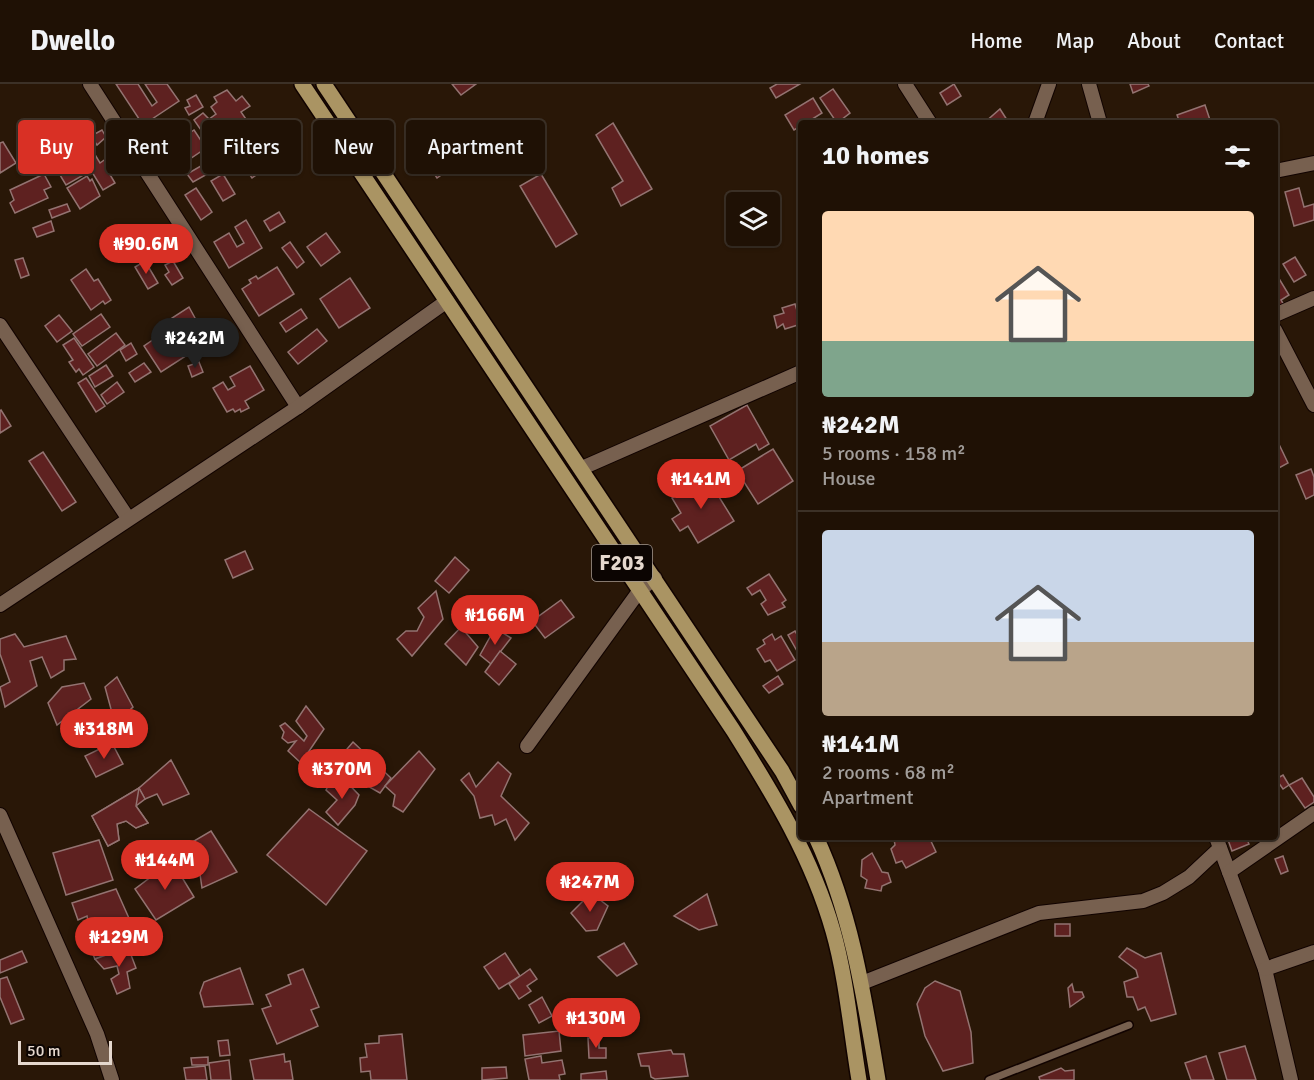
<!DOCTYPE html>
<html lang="en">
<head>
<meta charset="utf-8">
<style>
  :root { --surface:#1f1105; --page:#271a0f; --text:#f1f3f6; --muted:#a19d9a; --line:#3c3127; --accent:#d93025 }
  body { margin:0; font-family:Signika,sans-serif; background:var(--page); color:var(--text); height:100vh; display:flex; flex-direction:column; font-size:22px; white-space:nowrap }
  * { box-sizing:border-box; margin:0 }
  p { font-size:20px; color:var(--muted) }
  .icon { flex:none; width:33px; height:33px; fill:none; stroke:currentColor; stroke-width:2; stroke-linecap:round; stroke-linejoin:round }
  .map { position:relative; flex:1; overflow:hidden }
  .side { position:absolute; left:798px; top:36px; width:480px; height:720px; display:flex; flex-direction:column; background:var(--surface); border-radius:6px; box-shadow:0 2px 4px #0004,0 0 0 2px var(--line) }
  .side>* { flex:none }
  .top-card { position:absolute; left:18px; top:36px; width:570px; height:54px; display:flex; gap:12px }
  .fabs { position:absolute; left:726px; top:108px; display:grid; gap:12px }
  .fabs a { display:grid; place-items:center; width:54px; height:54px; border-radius:6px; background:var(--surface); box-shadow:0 2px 4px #0004,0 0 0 2px var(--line); font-size:30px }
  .scale { position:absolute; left:18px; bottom:15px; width:94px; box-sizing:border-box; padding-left:6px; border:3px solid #e5d8ce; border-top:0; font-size:16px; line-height:21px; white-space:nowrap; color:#e5d8ce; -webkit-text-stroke:4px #0c0502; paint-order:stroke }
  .price { position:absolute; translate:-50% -51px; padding:0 14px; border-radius:21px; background:var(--accent); color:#fff; font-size:20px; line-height:39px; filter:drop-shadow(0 2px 3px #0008) }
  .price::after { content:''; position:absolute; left:50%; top:36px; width:18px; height:14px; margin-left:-9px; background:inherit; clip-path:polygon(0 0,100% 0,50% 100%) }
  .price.current { background:#222; color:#fff }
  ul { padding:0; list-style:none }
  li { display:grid; align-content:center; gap:12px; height:318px; padding:0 24px }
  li+li { border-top:2px solid var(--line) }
  li span { display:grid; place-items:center; height:186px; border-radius:6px; color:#555 }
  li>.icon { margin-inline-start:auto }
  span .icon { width:108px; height:108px; fill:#fffc; stroke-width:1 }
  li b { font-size:26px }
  h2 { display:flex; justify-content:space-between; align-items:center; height:72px; padding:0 24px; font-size:26px }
  .pill { padding:0 21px; border-radius:6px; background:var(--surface); box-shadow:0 2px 4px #0004,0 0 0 2px var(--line); font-size:21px; line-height:54px }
  .pill.current { background:var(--accent); color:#fff }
  header { display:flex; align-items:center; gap:36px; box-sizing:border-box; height:84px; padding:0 30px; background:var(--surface); border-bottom:2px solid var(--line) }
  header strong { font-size:28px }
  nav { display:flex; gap:33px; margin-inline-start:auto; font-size:21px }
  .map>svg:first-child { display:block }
</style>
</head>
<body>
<header>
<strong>Dwello</strong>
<nav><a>Home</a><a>Map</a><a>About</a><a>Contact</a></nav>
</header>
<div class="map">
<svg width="1314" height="996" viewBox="0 0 1314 996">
  <rect width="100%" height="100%" fill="#291707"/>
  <g fill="#5e2120" stroke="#937371" stroke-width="1.5">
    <path d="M116,0H138L152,22L157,18L145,0H167L179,17L143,41Z"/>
    <path d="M452,0H476L461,11Z"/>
    <path d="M777,0H800L776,14L770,4Z"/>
    <path d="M954,0L961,12L947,21L940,9Z"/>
    <path d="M1130,0H1148L1149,2L1133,9Z"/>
    <path d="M833,5L850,29L837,39L820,14Z"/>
    <path d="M227,6L236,17L242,12L250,22L241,28L248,38L212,62L194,36L203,29L209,35L216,30L211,23L217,18L214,13Z"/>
    <path d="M196,11L203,23L189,31L185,24L190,22L187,16Z"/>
    <path d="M813,14L822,29L806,39H801V42L794,46L785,31Z"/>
    <path d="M1205,21L1211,39H1180L1177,31Z"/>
    <path d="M1000,25L1009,39H984Z"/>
    <path d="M613,39L652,105L621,122L612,104L623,97L596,51Z"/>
    <path d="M417,43L447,87L437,94L407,50Z"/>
    <path d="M488,45L495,53L458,79L452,70Z"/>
    <path d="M102,46L106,53L97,61L91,52Z"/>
    <path d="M194,46L206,64L178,83L166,65Z"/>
    <path d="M245,47L247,54L252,50L259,60L247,69L236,54Z"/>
    <path d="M3,58L16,79L0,89V59Z"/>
    <path d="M74,69L76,73L79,72L87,89L66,101L54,81Z"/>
    <path d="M94,69L100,79L107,74L114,86L109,89L115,99L103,106L84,75Z"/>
    <path d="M265,71L271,80L252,94L241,78L247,73L252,80Z"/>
    <path d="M206,79L211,88L193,98L187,90Z"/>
    <path d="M44,90L51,103L44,106L48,114L15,129L10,119L14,116L10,106Z"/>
    <path d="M223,90L235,110L223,117L211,97Z"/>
    <path d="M541,90L577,150L556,163L520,102Z"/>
    <path d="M87,92L90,97L92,95L100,112L80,125L67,104Z"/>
    <path d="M196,104L212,128L201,136L185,111Z"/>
    <path d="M1299,104L1304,123L1314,120V136L1294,142L1285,108Z"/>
    <path d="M67,120L70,127L52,134L49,126Z"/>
    <path d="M279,128L285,138L270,147L264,137Z"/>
    <path d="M246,136L262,164L229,184L214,158L229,149L237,163L244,159L235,143Z"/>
    <path d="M51,137L54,147L37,153L33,144Z"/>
    <path d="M154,149L171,172L164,176L160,170L156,172L145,154Z"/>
    <path d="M326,149L340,168L321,182L307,163Z"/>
    <path d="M290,158L304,178L297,184L282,164Z"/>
    <path d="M1295,173L1306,191L1294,198L1283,180Z"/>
    <path d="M23,174L29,191L21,194L15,176Z"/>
    <path d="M145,177L158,199L148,205L135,183Z"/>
    <path d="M173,177L183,194L172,201L165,191L169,188L165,181Z"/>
    <path d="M277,183L294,210L259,232L242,205L251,199L249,196L256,192L258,195Z"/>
    <path d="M86,185L94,197L98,195L111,216L105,220L103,217L91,226L71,196Z"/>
    <path d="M1275,188L1289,211L1281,216L1284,221L1275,227Z"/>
    <path d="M350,194L370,224L339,244L320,215Z"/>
    <path d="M795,220L801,240L785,245L783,240L777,244L774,232L784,229L782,224Z"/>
    <path d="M189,223L201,245L204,243L212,255L161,288L144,262L157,253L166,267L187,254L183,248L179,251L172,234Z"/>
    <path d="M301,225L307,234L286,248L280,239Z"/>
    <path d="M101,230L110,243L82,262L73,250Z"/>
    <path d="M59,231L72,247L57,258L45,242Z"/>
    <path d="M317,245L327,257L298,280L288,268Z"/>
    <path d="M116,249L125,261L97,282L88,270Z"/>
    <path d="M74,254L94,283L83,291L79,285L76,288L69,278L73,276L63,261Z"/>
    <path d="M131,259L137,270L126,277L120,266Z"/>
    <path d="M199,278L203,288L192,293L188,282Z"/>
    <path d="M144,279L151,288L135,298L129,289Z"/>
    <path d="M106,281L113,292L95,303L89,292Z"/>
    <path d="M250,282L264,306L245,317L249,324L241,328L240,325L235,328L233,325L227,328L213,304L223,298L228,306L235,302L230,293Z"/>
    <path d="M86,294L105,322L96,328L78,299Z"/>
    <path d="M117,298L124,308L107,320L101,311Z"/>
    <path d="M747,321L769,360L759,366L756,360L729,376L710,342Z"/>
    <path d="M1,326L11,342L0,349V327Z"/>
    <path d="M1275,352L1288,379L1277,385L1275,382Z"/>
    <path d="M773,365L793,397L758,420L737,387Z"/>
    <path d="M43,368L76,418L62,427L29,377Z"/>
    <path d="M1311,385L1314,393V411L1306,415L1296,391Z"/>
    <path d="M706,392L734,437L698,459L688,442L680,447L672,435L681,429L672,414Z"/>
    <path d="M245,467L253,485L233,494L225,476Z"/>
    <path d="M455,473L469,486L449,509L435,497Z"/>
    <path d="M769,490L786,516L782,519L785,523L768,531L761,520L766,516L760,506L752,511L747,504Z"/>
    <path d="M436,507L443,535L412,572L397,555L406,547H417L424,533L418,524Z"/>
    <path d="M561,516L574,533L545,554L532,537Z"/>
    <path d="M461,543L478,563L466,581L445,560Z"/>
    <path d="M495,544L511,554L491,580L480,571Z"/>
    <path d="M795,547L801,557V564L797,567L788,551Z"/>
    <path d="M15,550L24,563L66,552L76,575L64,576V586L51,594L42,573L30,577L37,602L5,623L0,603L10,598L0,570V555Z"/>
    <path d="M772,550L775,556L781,552L795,576L777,587L770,576L765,578L757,565L765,560L763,556Z"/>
    <path d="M500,567L516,580L499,601L485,588Z"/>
    <path d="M778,592L783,600L769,609L763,602Z"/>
    <path d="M117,593L133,623L103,651L99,636L111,625L105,603Z"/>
    <path d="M84,599L91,615L57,641L48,619L62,603Z"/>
    <path d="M306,622L324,645L301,679L288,667L296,657L288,659L282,654L284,648L280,642L285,639L304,657L307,652L296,637Z"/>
    <path d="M353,658L391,694L380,709L357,696L349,680L343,684L335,679Z"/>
    <path d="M112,659L123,680L96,693L85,672Z"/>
    <path d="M419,667L435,685L403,728L393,722L395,711L385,702Z"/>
    <path d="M171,676L189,710L163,721L157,710L145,715L139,704Z"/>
    <path d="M498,678L511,690L501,712L529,739L515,756L506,735L495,741L492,731L480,734L474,712L461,696L469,689L476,703Z"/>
    <path d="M338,689L359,711L355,721L338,741L326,728L337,716L326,706L330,698L340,708Z"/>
    <path d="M1283,691L1289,701L1283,705L1276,695Z"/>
    <path d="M1302,694L1314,713V718L1305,724L1289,701Z"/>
    <path d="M139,704L145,715L136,722L148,739L136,744L126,737L117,740L119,756L108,762L92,732Z"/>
    <path d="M139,704L136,722L148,739L136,744L126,737L117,740L119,756L108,762L92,732Z"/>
    <path d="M309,725L367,767L326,821L267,771Z"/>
    <path d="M211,747L237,788L202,804L198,776L184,785L177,767Z"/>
    <path d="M897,753H929L936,768L906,784L902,777L896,779L891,765L895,761L894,755Z"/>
    <path d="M1227,753H1246L1249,760L1232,767Z"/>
    <path d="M99,756L113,796L66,811L53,769Z"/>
    <path d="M872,769L882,788L888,789L891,798L882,802L881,807L865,804L867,796L861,792L862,776Z"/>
    <path d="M1283,772L1288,787L1281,790L1275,775Z"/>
    <path d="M172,777L194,813L156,836L135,805Z"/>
    <path d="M116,805L140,859L95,875L85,852L90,846L87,832L78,836L72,819Z"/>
    <path d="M591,809L608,822L597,846L586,847L571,829Z"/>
    <path d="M707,810L717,841L699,846L674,832Z"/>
    <rect x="1055" y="840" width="15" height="12"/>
    <path d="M624,859L637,880L617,892L598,873Z"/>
    <path d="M128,863L136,884L127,888L130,904L117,910L111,895L119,890L117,882L104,885L95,875Z"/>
    <path d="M1127,864L1145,874L1161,869L1176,930L1151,937L1145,923L1138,926L1133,913H1127L1124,898L1138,893L1136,886L1119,873Z"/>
    <path d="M22,867L27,878L0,889V876Z"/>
    <path d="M505,869L520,892L499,905L484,883Z"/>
    <path d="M240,884L253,920L204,923L200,909L204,898Z"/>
    <path d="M303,885L319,923L311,926L318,942L277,960L262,925L271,922L266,911L291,900L288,891Z"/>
    <path d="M530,885L537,895L527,902L531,907L519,915L509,900Z"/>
    <path d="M7,893L24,935L11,940L0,913V895Z"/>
    <path d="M935,897L960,907L971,948L973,979L943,987L925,952L917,920L925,904Z"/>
    <path d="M1072,900L1074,908H1082L1084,913L1070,923L1068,904Z"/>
    <path d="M542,913L552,932L539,939L529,921Z"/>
    <path d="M559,947L561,967L525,972L523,951Z"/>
    <path d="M402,950L407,996H371L370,987L361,988L360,974L367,973L365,960L379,959V952Z"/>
    <path d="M588,954H599V964H606V974H589Z"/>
    <path d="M228,956L230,971L220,972L218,957Z"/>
    <path d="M1245,962L1256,996H1227L1219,969Z"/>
    <path d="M671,966L673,970H684L688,992L655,995L651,993L649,982H641L638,970Z"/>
    <path d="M284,970L285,978L290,977L293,996H254L250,976Z"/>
    <path d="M541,972L542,979L562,976L565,990L559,991L560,996H529L525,975Z"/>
    <path d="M1206,972L1214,996H1191L1185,979Z"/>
    <path d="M208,973V981H192L191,974Z"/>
    <path d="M229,976L231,996H211L209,979Z"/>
    <path d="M205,982L207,996H186L184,984Z"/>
    <path d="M506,983L507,994L482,996V984Z"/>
    <path d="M1061,984L1065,987L1074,986V996H1040L1039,993Z"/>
    <path d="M606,987L607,996H581V990Z"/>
  </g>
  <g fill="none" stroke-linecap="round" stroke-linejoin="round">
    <g stroke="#110300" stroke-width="10">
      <path id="lane" d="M989,996L1129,941"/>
    </g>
    <g stroke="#110300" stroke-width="16">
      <g id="street">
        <path d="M90,0L298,323"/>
        <path d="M905,0L930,39"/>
        <path d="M1089,0L1100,39"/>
        <path d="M1035,39L1049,0"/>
        <path d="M1275,87L1314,79"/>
        <path d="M1275,231L1314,214"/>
        <path d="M0,241L128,434"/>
        <path d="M1275,246L1314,321"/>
        <path d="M582,384L801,288"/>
        <path d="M0,521L298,323L447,217"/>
        <path d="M527,662L640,506L655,494"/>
        <path d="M0,731L97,950L112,996"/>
        <path d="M1216,753L1265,885L1291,996"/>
        <path d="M1229,788L1314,729"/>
        <path d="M1265,885L1314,868"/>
        <path d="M862,899L1039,829L1143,817L1163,809L1189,793L1220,764"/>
      </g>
    </g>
    <g stroke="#110300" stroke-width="18">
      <g id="primary">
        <path d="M302,0L733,646C773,710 812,773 833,847C846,892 851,948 859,996"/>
        <path d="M324,0L782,687L801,722"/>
        <path d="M816,753C852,831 864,912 878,996"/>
      </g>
    </g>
    <use href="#lane" stroke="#77604f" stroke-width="7"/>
    <use href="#street" stroke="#77604f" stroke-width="14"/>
    <use href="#primary" stroke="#aa9463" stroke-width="15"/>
  </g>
  <g text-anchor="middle" stroke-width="4.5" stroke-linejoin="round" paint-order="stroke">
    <rect fill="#0c0502" stroke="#a49991" stroke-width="1.5" x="592" y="461" width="60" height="36" rx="4.5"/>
    <g font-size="21" font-weight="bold" fill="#e5d8ce">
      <text x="622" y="486">F203</text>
    </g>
  </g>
</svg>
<div class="fabs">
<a><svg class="icon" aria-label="layers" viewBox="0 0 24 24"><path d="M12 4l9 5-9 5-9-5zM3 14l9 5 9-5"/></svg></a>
</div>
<div class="scale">50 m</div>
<b class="price" style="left:146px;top:191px">₦90.6M</b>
<b class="price current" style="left:195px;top:285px">₦242M</b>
<b class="price" style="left:701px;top:426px">₦141M</b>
<b class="price" style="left:495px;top:562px">₦166M</b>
<b class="price" style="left:104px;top:676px">₦318M</b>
<b class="price" style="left:342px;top:716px">₦370M</b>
<b class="price" style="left:165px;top:807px">₦144M</b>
<b class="price" style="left:590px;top:829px">₦247M</b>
<b class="price" style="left:119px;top:884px">₦129M</b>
<b class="price" style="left:596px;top:965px">₦130M</b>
<div class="top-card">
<a class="pill current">Buy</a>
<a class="pill">Rent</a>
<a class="pill">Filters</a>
<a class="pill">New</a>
<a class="pill">Apartment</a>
</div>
<section class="side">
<h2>10 homes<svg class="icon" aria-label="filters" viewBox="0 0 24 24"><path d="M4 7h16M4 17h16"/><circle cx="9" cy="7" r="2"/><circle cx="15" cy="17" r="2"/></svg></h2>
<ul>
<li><span style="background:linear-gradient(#ffd9b3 70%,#7fa58c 0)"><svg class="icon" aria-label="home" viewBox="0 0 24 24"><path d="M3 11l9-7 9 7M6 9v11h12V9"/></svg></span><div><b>₦242M</b><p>5 rooms · 158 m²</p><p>House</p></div></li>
<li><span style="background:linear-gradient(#c9d6e8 60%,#b9a48a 0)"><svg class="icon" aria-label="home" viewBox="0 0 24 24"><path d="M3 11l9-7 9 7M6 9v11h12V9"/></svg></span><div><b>₦141M</b><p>2 rooms · 68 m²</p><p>Apartment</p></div></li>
</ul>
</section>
</div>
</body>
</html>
